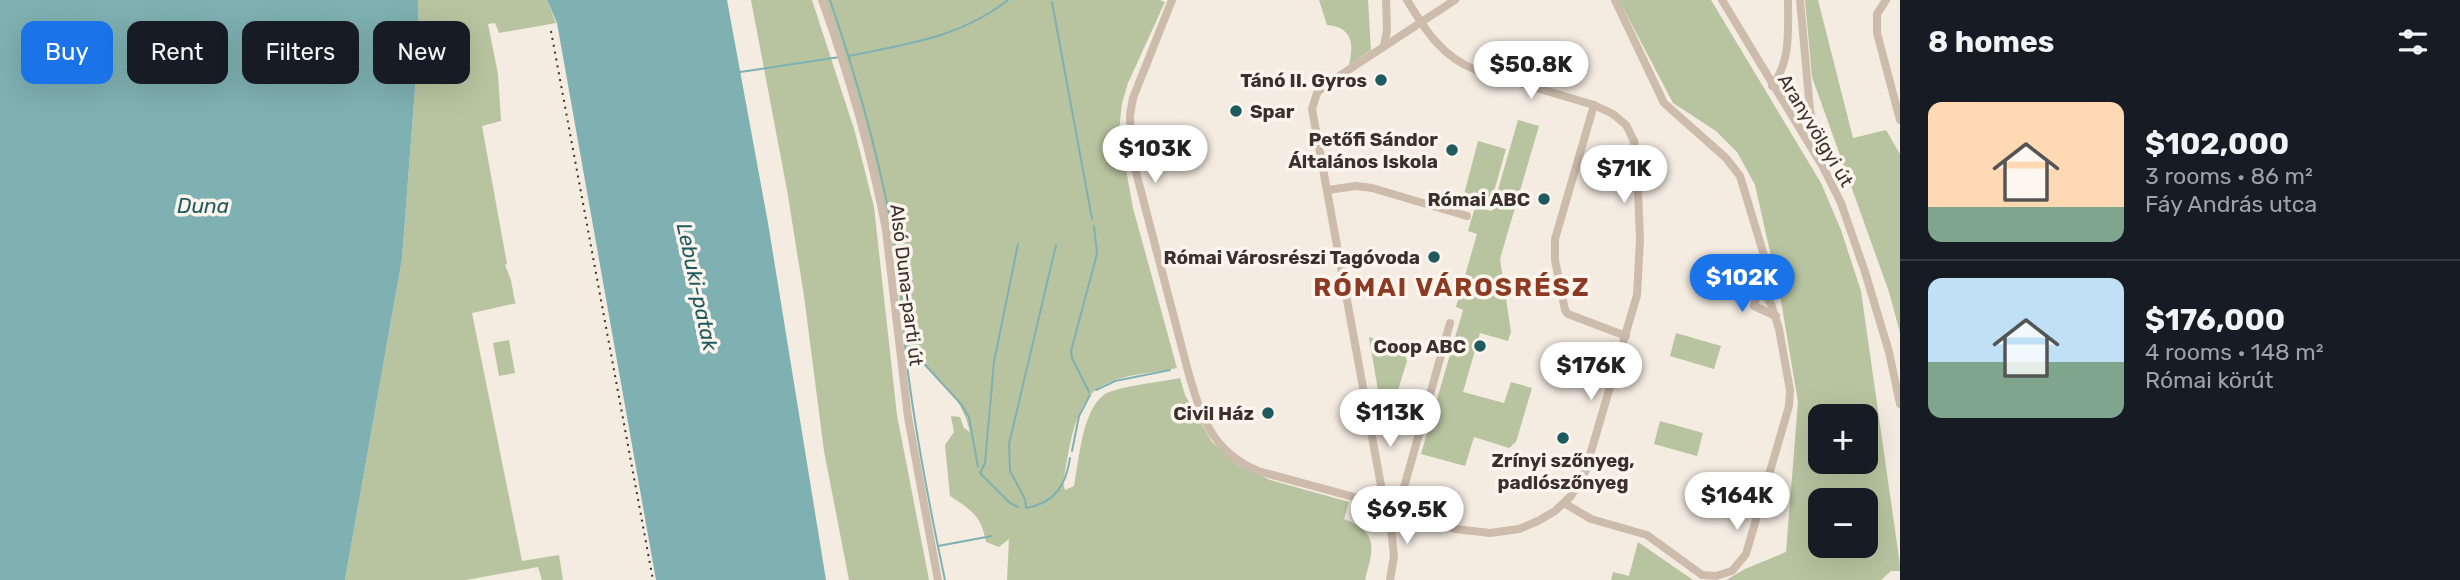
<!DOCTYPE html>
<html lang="en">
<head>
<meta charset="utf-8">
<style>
  :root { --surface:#171b24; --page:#242831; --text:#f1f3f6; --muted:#9ea1a6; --line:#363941; --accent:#1a73e8 }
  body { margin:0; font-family:Rubik,sans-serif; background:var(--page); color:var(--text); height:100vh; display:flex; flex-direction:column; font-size:26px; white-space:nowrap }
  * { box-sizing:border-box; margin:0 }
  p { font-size:23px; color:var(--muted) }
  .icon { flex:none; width:38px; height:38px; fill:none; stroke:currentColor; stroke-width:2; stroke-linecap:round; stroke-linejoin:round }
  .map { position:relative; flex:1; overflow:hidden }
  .side { display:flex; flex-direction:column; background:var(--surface); width:560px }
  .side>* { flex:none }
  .guide { position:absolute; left:21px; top:21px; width:665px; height:63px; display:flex; gap:14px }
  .buttons { position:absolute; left:1808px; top:404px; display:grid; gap:14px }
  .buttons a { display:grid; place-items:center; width:70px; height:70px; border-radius:14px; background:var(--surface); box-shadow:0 7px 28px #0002; font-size:35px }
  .price { position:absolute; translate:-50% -60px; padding:0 16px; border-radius:24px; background:#fff; color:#222; font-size:23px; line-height:46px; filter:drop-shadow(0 2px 4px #0008) }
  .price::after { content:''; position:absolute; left:50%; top:42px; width:21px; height:16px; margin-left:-10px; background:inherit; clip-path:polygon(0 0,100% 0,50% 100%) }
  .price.selected { background:var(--accent); color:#fff }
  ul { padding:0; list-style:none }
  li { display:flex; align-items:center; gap:21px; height:175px; padding:0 28px }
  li+li { border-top:2px solid var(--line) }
  li span { display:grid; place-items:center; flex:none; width:196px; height:140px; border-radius:14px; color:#555 }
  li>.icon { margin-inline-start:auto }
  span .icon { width:84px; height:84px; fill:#fffc; stroke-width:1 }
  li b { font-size:30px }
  h2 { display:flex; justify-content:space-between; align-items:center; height:84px; padding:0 28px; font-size:30px }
  .pill { padding:0 24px; border-radius:14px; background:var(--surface); box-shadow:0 7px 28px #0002; font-size:24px; line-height:63px }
  .pill.selected { background:var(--accent); color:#fff }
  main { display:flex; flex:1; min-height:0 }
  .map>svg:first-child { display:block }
</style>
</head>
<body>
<main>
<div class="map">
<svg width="1900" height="580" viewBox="0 0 1900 580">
  <rect width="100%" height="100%" fill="#f4ebe1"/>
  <g fill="#b8c4a0" fill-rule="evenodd">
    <path d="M418,0H547L556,23L499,33L495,23L488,24L498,74L501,121L482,126L507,264L505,265L511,280L515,302L517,303L472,313L522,561L559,555L563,580H542L538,567L466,580H345L402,259L419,35Z"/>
    <path d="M751,0H812L855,132L874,207L897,415L929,580H849L824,451L804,296L787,190Z"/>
    <path d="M825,0H1160L1165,2L1128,83L1122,103L1119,131L1133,208L1177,368C1153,373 1124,374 1103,385C1073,400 1069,453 1063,483L1065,490L1074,486C1079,461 1082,409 1105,394C1119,386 1162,382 1180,378L1185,395L1212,442L1238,465L1270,480L1349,502L1344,519C1380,533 1373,549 1365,580H1007L1009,539L999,547L986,542C981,515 971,510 950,496L945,445L954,432L951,416L960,417L964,428L970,432C961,392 934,374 904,349L895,258L869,140Z"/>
    <path d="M1319,0H1368L1371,50L1349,65C1354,45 1353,27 1327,25Z"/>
    <path d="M1619,0H1711L1821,183L1841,230L1861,291L1900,565V571H1891L1881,580H1726L1745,569L1786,552L1798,402L1781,301L1755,185L1737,152L1716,131L1673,103ZM1820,416H1866V462H1820ZM1820,500H1866V546H1820Z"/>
    <path d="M1805,0H1818L1853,138L1886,130L1900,154V333L1889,292L1812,77Z"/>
    <path d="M1518,120L1539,126L1500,259L1511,332L1508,341L1480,333L1463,392L1504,403L1511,382L1532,388L1516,442L1509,448L1474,437L1465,466L1421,454L1463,310L1456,307L1477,234L1468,231L1475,207L1492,211Z"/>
    <path d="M1478,141L1506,149L1489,209L1462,202Z"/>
    <path d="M1676,333L1721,346L1714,369L1670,356Z"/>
    <path d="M1369,337C1385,342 1404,343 1407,361L1385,432Z"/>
    <path d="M509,340L515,373L499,376L493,343Z"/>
    <path d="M1660,421L1703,433L1697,456L1654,444Z"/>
    <path d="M1638,542L1693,580H1611L1613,572L1629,576Z"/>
  </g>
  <g fill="#7fb0b2">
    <path d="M0,0H418L419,35L402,259L345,580H0Z"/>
    <path d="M547,0H727L768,223L826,580H656L557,23Z"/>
  </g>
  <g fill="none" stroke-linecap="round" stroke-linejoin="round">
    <g stroke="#7fb0b2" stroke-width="2">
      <path d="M830,0C859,84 883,170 897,258C904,298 903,340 909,380C918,447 931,514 945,580"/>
      <path d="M1052,2L1092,219"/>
      <path d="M849,56C906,44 960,38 1008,0"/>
      <path d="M740,72L840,57"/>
      <path d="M1056,245L1009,444L1010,471L1025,499L1026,508C1055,503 1066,485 1070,458"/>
      <path d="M906,343L913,350"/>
      <path d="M917,356L961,404L969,417L978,467"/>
      <path d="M1096,390L1115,381L1170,370"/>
      <path d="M1089,392L1072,358L1071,351L1097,254L1094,226"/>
      <path d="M1072,451L1079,416L1090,395"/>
      <path d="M980,473L985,463L994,362L1018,244"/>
      <path d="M980,473L1010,503L1018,507"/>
      <path d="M938,546L992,536"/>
    </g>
    <g stroke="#cdbbac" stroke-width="8">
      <path d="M822,0C849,75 871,151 886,230L908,417L938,580"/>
      <path d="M1172,0L1133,98L1130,115L1131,153L1188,371C1201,416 1211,451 1258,471L1391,507L1408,515L1455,529L1490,533L1519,529L1538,521L1555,511L1571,496L1585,472L1637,295L1640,239L1637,165L1634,141L1626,125L1613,114L1594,105L1476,70C1442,57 1425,30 1407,0"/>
      <path d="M1615,0L1664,103L1726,158L1740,176L1766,262L1754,306L1776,316"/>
      <path d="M1722,0L1823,167L1841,203L1865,272L1889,352L1900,404"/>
      <path d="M1800,0L1810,110L1820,156"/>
      <path d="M1886,0L1877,14V33L1900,120"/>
      <path d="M1384,46L1387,30L1386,0"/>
      <path d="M1772,86C1791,62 1788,30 1788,0"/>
      <path d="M1594,105L1555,239V260L1565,310L1568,314L1626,336"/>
      <path d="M1328,190L1356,186L1372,188L1467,216"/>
      <path d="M1564,503L1591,519L1647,535L1702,575L1716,576L1732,571L1746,554L1789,406L1790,390L1779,329L1771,304L1760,287"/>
      <path d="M1391,507L1401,498L1450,323"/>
      <path d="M1390,580L1394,556L1390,518L1391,507L1382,491L1312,109L1317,93L1324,86L1455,0"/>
    </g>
    <path stroke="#3b302b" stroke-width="2" stroke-dasharray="2 5" stroke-linecap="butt" d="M551,31L653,580"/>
  </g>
  <g fill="#1f5a5e" stroke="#fbf5ee" stroke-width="2.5">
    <circle cx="1381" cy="80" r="7"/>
    <circle cx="1236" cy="111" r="7"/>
    <circle cx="1452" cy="150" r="7"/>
    <circle cx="1544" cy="199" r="7"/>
    <circle cx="1434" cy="257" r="7"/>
    <circle cx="1480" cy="346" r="7"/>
    <circle cx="1268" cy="413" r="7"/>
    <circle cx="1563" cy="438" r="7"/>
  </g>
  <g text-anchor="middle" stroke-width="7" stroke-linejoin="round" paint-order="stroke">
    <g font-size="19" font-weight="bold" fill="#3b302b" stroke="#fbf5ee" text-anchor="end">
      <text x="1367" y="87">Tánó II. Gyros</text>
      <text x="1250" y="118" text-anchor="start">Spar</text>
      <text x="1438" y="146">Petőfi Sándor<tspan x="1438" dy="22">Általános Iskola</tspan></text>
      <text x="1530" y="206">Római ABC</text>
      <text x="1420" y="264">Római Városrészi Tagóvoda</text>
      <text x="1466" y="353">Coop ABC</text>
      <text x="1254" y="420">Civil Ház</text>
      <text x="1563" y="467" text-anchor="middle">Zrínyi szőnyeg,<tspan x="1563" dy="22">padlószőnyeg</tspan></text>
    </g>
    <g font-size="19" fill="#3b302b" stroke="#fbf5ee">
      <text transform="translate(1816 130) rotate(59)" y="7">Aranyvölgyi út</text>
      <text transform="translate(907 285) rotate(83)" y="7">Alsó Duna-parti út</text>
    </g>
    <g font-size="21" font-style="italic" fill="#1f5a5e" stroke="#fbf5ee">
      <text x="203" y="213">Duna</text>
      <text transform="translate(697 287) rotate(78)" y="7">Lebuki-patak</text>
    </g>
    <g font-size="26" font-weight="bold" letter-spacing="2" fill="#8c3b22" stroke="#fbf5ee">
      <text x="1452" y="296">RÓMAI VÁROSRÉSZ</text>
    </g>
  </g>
</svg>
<div class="buttons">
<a>+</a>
<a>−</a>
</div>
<b class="price" style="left:1531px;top:101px">$50.8K</b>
<b class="price" style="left:1155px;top:185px">$103K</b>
<b class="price" style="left:1624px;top:205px">$71K</b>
<b class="price selected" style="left:1742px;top:314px">$102K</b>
<b class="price" style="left:1591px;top:402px">$176K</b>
<b class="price" style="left:1390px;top:449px">$113K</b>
<b class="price" style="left:1737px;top:532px">$164K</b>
<b class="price" style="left:1407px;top:546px">$69.5K</b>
<div class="guide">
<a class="pill selected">Buy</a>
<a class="pill">Rent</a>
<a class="pill">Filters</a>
<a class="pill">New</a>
</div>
</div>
<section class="side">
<h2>8 homes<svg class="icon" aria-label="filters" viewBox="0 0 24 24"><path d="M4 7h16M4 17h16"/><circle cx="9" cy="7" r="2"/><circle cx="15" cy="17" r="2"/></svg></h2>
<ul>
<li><span style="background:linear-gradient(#ffd9b3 75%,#7fa58c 0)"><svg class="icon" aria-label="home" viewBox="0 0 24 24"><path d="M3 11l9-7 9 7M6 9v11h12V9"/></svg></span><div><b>$102,000</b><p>3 rooms · 86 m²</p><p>Fáy András utca</p></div></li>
<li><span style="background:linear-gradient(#bfe0f5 60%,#7fa58c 0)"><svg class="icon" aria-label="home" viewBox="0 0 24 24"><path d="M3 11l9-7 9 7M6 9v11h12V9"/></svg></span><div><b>$176,000</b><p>4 rooms · 148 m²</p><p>Római körút</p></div></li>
</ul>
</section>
</main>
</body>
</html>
